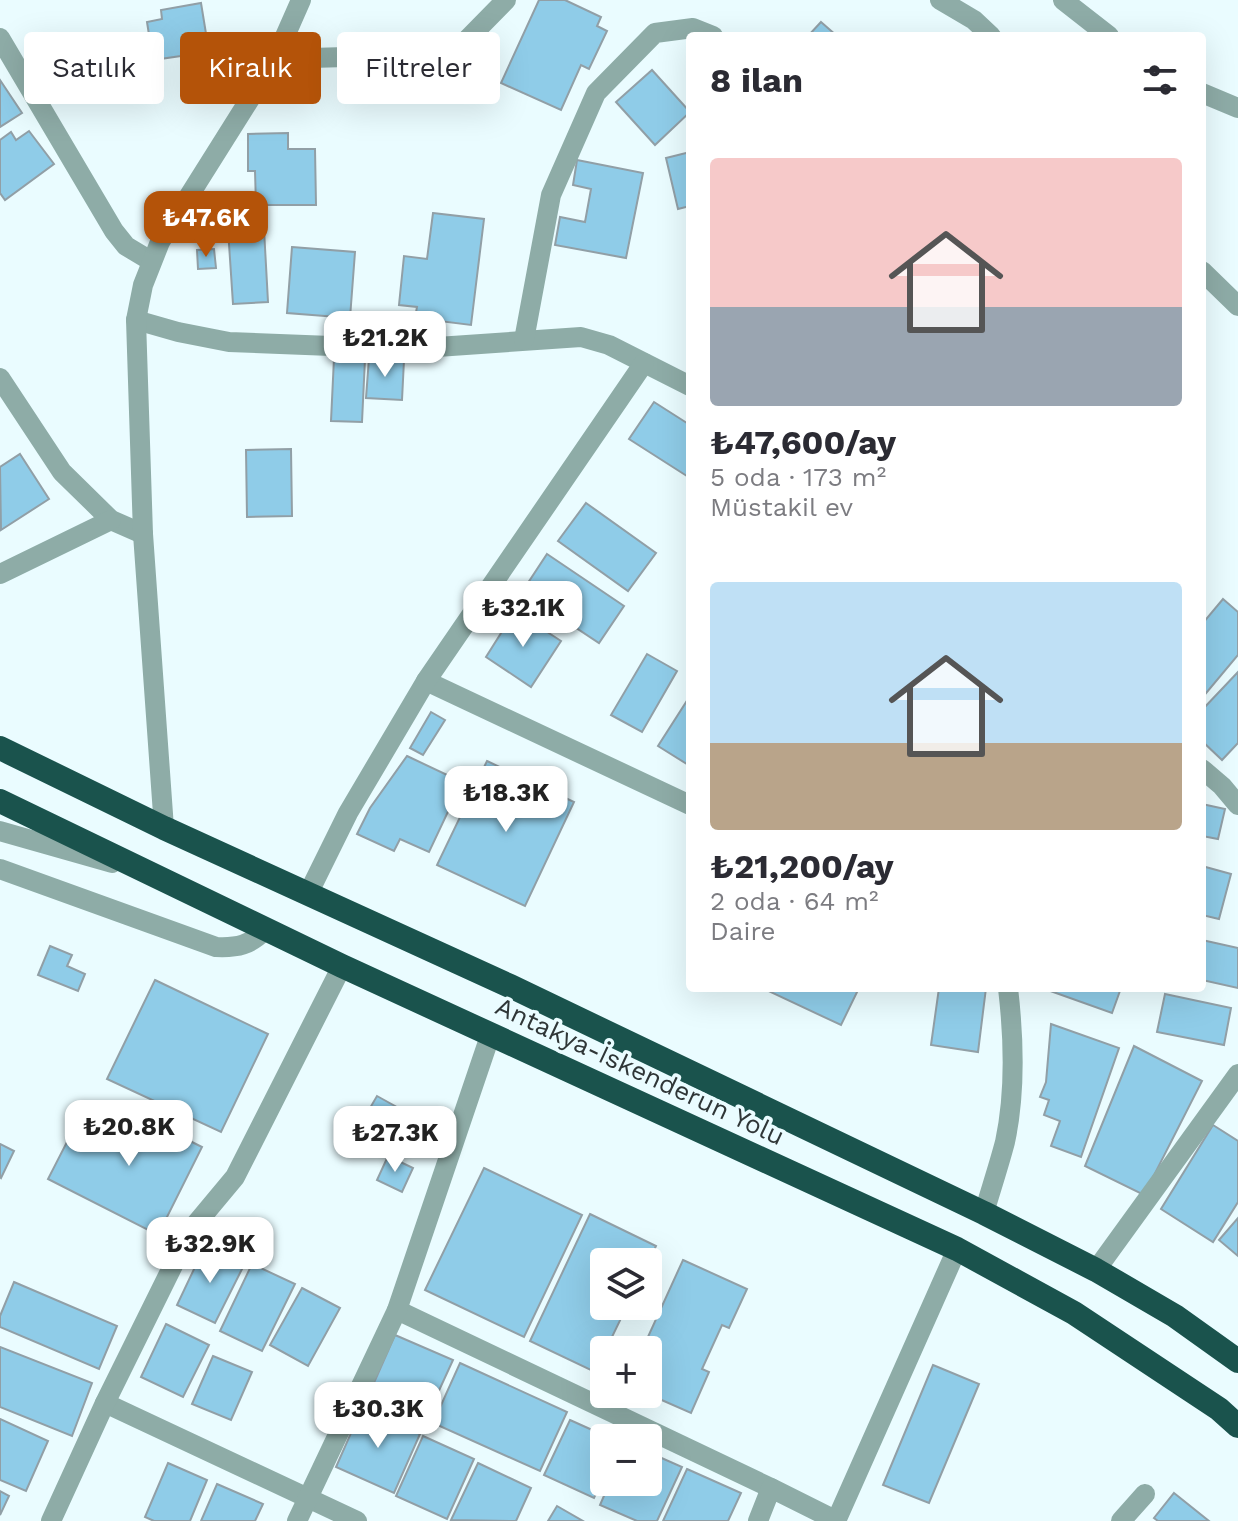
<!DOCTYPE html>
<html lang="tr">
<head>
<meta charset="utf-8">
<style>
  :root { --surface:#fff; --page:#f7f7f7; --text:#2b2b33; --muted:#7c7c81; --accent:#b45309 }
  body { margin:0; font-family:"Work Sans",sans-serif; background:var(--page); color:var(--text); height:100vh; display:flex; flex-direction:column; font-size:30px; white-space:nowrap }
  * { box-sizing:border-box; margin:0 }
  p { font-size:26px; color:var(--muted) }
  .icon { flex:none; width:44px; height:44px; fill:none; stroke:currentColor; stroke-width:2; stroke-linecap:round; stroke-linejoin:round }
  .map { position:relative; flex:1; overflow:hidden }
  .sheet { position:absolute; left:686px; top:32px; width:520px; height:960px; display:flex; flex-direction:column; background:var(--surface); border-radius:8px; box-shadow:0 8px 32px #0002 }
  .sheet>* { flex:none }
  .guide { position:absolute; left:24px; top:32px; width:542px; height:72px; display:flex; gap:16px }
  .controls { position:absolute; left:590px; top:1248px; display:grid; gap:16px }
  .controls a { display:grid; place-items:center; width:72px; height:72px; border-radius:8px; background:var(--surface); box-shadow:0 8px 32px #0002; font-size:40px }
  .price { position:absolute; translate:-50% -68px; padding:0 18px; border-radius:16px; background:#fff; color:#222; font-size:26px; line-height:52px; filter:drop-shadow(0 2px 4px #0008) }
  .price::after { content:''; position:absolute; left:50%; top:48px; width:24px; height:18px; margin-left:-12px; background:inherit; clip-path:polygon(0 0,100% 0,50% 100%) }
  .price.on { background:var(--accent); color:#fff }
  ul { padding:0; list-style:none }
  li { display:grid; align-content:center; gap:16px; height:424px; padding:0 24px }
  li span { display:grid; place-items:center; height:248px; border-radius:8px; color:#555 }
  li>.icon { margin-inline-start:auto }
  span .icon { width:144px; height:144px; fill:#fffc; stroke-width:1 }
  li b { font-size:34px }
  h2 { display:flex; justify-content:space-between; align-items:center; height:96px; padding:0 24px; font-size:34px }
  .pill { padding:0 28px; border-radius:8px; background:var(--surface); box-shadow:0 8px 32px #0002; font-size:28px; line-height:72px }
  .pill.on { background:var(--accent); color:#fff }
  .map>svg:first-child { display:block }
</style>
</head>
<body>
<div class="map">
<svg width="1238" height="1521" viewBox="0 0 1238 1521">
  <rect width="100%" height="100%" fill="#eafcff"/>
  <g fill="#8fcce8" stroke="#919fa6" stroke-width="2">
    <path d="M539,0H565L601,17L597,26L607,31L589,69L581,65L561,110L501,83Z"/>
    <path d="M201,3L209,52L153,60L147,22L162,19L161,10Z"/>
    <path d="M821,22L837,36H808Z"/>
    <path d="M652,70L690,112L655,145L616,102Z"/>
    <path d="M0,80L22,113L0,127Z"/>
    <path d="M29,131L54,164L5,200L0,193V140L11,132L16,140Z"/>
    <path d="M288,133V149H315L316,205H256L255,171H248V134Z"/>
    <path d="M690,152V206L678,209L666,158Z"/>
    <path d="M577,160L643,173L626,258L555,245L560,217L585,222L591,189L573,185Z"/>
    <path d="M263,211L268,302L233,304L227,214Z"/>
    <path d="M433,213L484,219L471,325L415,318L417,307L399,305L404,256L427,259Z"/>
    <path d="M292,247L355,252L350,318L287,313Z"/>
    <path d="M214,249L216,268L198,269L197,250Z"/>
    <path d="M334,358L365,359L362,422L331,421Z"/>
    <path d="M369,358L404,360L402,400L366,398Z"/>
    <path d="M654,402L690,425V478L629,439Z"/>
    <path d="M291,449L292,516L247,517L246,450Z"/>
    <path d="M20,454L49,499L1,530L0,467Z"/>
    <path d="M586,503L656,553L628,591L558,541Z"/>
    <path d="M547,554L624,606L599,643L522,592Z"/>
    <path d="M1223,599L1238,612V655L1202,698V624Z"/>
    <path d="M515,611L561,641L531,687L486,657Z"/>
    <path d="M647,654L677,671L642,732L611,715Z"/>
    <path d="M1238,672V743L1222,760L1202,741V710Z"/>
    <path d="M690,696V766L658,746Z"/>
    <path d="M431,712L445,720L423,755L410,748Z"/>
    <path d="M407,756L462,782L429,852L400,839L394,851L357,834L370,808Z"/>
    <path d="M487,761L574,802L525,906L437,865Z"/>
    <path d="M1202,804L1225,809L1218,839L1202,836Z"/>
    <path d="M1202,866L1231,874L1219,919L1202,915Z"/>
    <path d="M1202,940L1238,948V988L1202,980Z"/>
    <path d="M50,946L72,955L67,966L85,974L78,991L38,975Z"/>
    <path d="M155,980L268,1034L221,1132L107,1079Z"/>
    <path d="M762,988H859L841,1025Z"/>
    <path d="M939,988H986L978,1052L931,1045Z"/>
    <path d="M1042,988H1121L1112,1013Z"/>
    <path d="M1165,994L1231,1008L1224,1045L1157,1032Z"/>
    <path d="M1051,1024L1119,1048L1081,1157L1051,1146L1060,1121L1044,1115L1049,1100L1040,1097L1046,1082Z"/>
    <path d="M1134,1046L1202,1081L1144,1195L1085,1166Z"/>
    <path d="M377,1096L438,1130L424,1154L363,1120Z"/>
    <path d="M114,1103L202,1147L158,1235L48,1179L69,1138L91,1149Z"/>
    <path d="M1213,1125L1238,1141V1202L1213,1242L1161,1209Z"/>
    <path d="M0,1144L14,1151L1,1178L0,1177Z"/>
    <path d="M388,1156L413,1168L402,1192L377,1180Z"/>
    <path d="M484,1168L582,1215L524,1337L425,1290Z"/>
    <path d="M590,1214L656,1246L648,1263L604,1262V1306H627L595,1372L530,1341Z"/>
    <path d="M1238,1218V1256L1219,1240Z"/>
    <path d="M205,1246L244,1265L215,1323L177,1305Z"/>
    <path d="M683,1260L747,1289L729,1328L722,1325L702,1369L709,1372L691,1413L648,1394V1350H642Z"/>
    <path d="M252,1264L295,1284L262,1351L220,1331Z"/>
    <path d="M14,1282L117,1326L99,1369L0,1327V1316Z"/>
    <path d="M302,1288L340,1308L308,1366L270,1345Z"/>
    <path d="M166,1324L209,1345L183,1397L141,1377Z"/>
    <path d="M395,1335L453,1360L426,1419L369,1394Z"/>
    <path d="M0,1347L92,1383L72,1436L0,1407Z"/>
    <path d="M213,1356L252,1372L231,1420L192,1404Z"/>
    <path d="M460,1363L567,1412L540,1471L433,1423Z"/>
    <path d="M933,1365L979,1384L929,1503L883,1485Z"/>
    <path d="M362,1408L420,1434L394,1493L336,1467Z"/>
    <path d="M0,1419L48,1441L26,1491L0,1480Z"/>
    <path d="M570,1420L610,1438H604V1477L594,1498L544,1475Z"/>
    <path d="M423,1436L474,1459L447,1519L396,1496Z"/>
    <path d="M648,1452L682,1467L657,1521H637L600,1505L610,1482H648Z"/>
    <path d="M168,1463L207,1480L190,1521H154L145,1517Z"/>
    <path d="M478,1463L531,1488L516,1521L451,1520Z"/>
    <path d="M687,1469L741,1493L728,1521H663Z"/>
    <path d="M217,1484L263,1504L255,1521H201Z"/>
    <path d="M0,1491L9,1496L0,1515Z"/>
    <path d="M1174,1493L1209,1521H1158L1154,1518Z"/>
    <path d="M557,1506L583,1521H548Z"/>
  </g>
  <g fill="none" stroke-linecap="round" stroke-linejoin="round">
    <g stroke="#8eaca7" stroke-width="20">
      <path d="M940,0L974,20L991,36"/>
      <path d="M1063,0L1109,36"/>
      <path d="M0,38L114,231L126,246L151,261"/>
      <path d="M275,59L453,54L506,0"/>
      <path d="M1202,93L1238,108"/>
      <path d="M1202,271L1238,306"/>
      <path d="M136,320L178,332L229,342L408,349L581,337L609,345L690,386"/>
      <path d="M524,340L551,195L596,93L655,33L693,28L713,36"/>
      <path d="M0,378L62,472L111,520L143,534"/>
      <path d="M0,574L111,520"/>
      <path d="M426,681L690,805"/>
      <path d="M1202,769L1222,786L1238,805"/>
      <path d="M164,828L143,534L136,320L143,285L160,242L275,59L301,0"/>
      <path d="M0,831L112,863"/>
      <path d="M0,869L216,947C238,948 250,945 265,930"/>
      <path d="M308,894L348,813L426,681L644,363"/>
      <path d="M984,1213C991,1189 999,1165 1005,1142C1016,1091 1014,1039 1008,988"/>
      <path d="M1096,1270L1238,1074"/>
      <path d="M397,1310L771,1488"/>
      <path d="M105,1403L357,1521"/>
      <path d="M51,1521L105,1403L190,1231L235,1177L342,966"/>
      <path d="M297,1521L397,1310L491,1033"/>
      <path d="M758,1521L771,1488L837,1521"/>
      <path d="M836,1521L957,1249"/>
      <path d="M1121,1521L1145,1494"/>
    </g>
    <g stroke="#1a534d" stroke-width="24">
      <path d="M0,748L164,828L510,986L984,1213L1096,1270L1175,1316L1238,1361"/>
      <path d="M0,801L342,966L957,1249L1074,1313L1219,1409L1238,1426"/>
    </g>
  </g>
  <g text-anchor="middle" stroke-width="7" stroke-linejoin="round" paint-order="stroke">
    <g font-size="26" fill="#2f3637" stroke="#eafcff">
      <text transform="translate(640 1071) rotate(25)" y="9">Antakya-İskenderun Yolu</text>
    </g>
  </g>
</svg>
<div class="controls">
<a><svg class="icon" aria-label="layers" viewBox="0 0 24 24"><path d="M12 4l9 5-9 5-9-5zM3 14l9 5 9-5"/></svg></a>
<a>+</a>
<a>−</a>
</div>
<b class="price on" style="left:206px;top:259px">₺47.6K</b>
<b class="price" style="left:385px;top:379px">₺21.2K</b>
<b class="price" style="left:523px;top:649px">₺32.1K</b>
<b class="price" style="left:506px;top:834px">₺18.3K</b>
<b class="price" style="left:129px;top:1168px">₺20.8K</b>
<b class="price" style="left:395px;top:1174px">₺27.3K</b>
<b class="price" style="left:210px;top:1285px">₺32.9K</b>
<b class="price" style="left:378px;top:1450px">₺30.3K</b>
<div class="guide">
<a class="pill">Satılık</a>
<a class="pill on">Kiralık</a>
<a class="pill">Filtreler</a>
</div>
<section class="sheet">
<h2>8 ilan<svg class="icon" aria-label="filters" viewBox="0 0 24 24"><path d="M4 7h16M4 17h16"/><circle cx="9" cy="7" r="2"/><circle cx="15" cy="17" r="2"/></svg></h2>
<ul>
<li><span style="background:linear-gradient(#f6c9c9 60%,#9aa5b1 0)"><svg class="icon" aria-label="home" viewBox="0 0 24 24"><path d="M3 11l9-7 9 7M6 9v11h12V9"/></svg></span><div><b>₺47,600/ay</b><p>5 oda · 173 m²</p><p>Müstakil ev</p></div></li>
<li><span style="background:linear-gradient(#bfe0f5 65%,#b9a48a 0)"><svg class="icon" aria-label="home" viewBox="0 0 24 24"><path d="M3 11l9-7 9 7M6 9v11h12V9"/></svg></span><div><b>₺21,200/ay</b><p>2 oda · 64 m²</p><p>Daire</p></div></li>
</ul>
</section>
</div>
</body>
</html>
